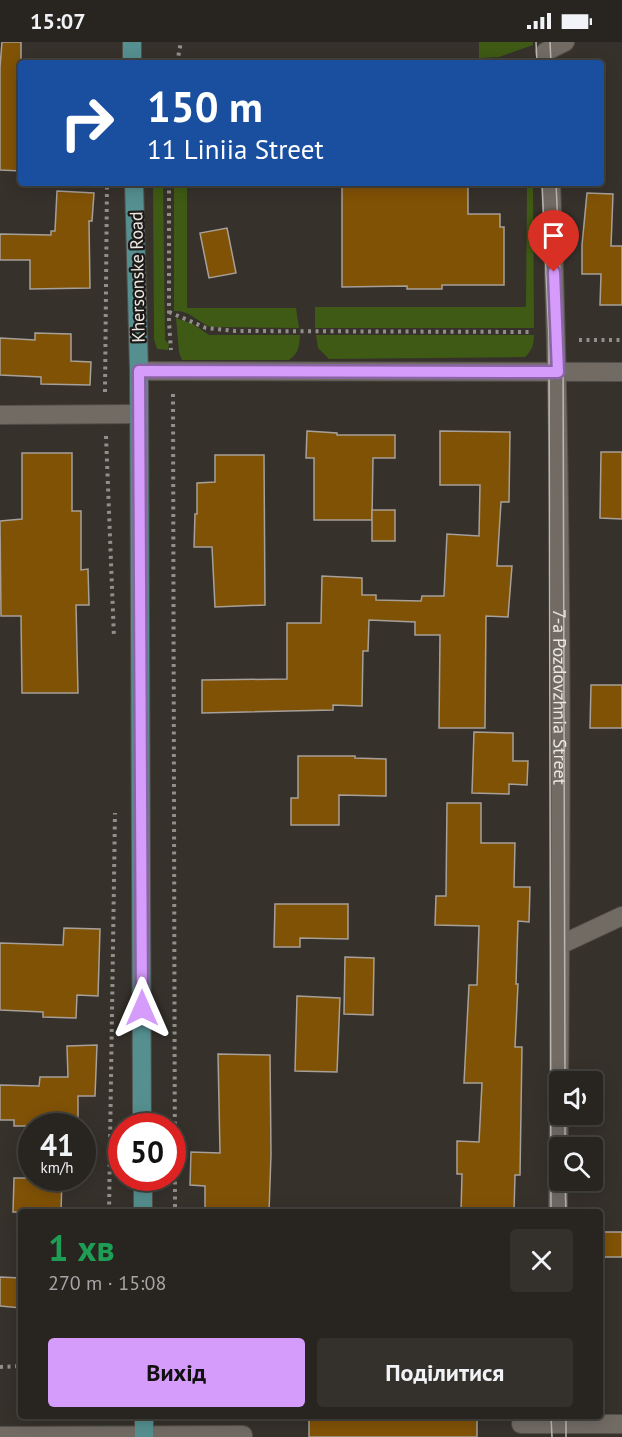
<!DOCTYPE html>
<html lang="uk">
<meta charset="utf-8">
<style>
body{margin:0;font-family:"PT Sans",sans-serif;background:#34312d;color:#f1f3f6;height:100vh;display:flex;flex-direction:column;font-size:22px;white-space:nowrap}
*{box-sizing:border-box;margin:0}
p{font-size:20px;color:#a5a5a5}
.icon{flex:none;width:33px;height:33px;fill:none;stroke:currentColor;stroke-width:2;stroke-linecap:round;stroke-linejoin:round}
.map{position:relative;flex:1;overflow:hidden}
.panel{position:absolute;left:18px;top:1167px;width:585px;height:210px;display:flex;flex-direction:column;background:#282520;border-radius:6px;box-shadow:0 3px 15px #0003,0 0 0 2px #44423e}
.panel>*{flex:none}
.guide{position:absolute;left:18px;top:18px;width:586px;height:126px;border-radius:6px;box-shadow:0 3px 15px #0003,0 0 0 2px #44423e;background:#1a4fa0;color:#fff;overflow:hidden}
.buttons{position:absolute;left:549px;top:1029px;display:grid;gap:12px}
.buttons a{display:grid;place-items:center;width:54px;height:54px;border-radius:6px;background:#282520;box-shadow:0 3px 15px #0003,0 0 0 2px #44423e;font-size:30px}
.speed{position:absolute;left:18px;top:1071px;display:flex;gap:12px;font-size:30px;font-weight:700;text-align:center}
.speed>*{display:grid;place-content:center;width:78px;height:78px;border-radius:50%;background:#282520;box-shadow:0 3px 15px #0003,0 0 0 2px #44423e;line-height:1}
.speed small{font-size:15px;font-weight:400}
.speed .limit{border:9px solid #d22;background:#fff;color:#111}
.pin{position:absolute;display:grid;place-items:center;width:51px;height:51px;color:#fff;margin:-62px -26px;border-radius:50% 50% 50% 0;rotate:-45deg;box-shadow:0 0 6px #0007}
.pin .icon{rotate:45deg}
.me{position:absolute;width:66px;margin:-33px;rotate:0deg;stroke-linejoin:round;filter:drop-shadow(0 0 4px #0008)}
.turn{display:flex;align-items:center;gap:21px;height:126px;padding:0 30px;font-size:27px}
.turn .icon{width:78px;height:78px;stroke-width:2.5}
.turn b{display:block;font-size:42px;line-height:51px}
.round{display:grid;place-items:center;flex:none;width:63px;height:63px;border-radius:6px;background:#34312d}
.summary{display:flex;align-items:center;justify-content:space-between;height:102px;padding:0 30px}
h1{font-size:36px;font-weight:700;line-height:45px;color:#1e9e55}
.button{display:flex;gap:12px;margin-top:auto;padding:12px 30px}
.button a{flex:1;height:69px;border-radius:6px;background:#d59cfb;color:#111;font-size:24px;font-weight:700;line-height:69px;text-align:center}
.button a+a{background:#34312d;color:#f1f3f6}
.status{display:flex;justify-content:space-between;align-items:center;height:42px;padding:0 30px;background:#282520;direction:ltr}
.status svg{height:16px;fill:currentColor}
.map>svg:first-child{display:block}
</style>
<div class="status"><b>15:07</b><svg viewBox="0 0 49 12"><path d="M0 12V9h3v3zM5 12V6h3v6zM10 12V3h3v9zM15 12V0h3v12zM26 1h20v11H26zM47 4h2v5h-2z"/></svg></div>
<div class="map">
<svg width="622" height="1395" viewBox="0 0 622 1395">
<rect width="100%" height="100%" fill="#36312b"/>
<g fill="#3f5a14">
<path d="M 479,0 L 533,0 L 533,3 L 499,15 L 479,16 Z"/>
<path d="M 153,141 L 163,141 L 165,298 L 169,302 L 168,308 L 157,307 L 154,297 Z"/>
<path d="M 174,141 L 187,141 L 187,266 L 296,266 L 299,286 L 211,285 C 196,279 190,268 174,269 Z"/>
<path d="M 527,141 L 533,141 L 534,286 L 315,286 L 315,265 L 526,265 Z"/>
<path d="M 176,276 L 193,282 L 209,293 L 300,293 C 299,304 299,311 289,318 L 182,318 L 179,310 Z"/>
<path d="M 316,293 L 534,293 C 534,303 532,308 525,315 L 329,317 L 318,306 Z"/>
</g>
<g fill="#805206" stroke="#a6a099" stroke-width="1.5">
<path d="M 2,0 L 21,0 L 21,129 L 0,128 L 0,25 Z"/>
<path d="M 342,141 L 468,141 L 468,172 L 500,172 L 500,185 L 504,185 L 504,243 L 442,243 L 442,247 L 407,247 L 407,244 L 342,245 Z"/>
<path d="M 57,149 L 94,151 L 92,179 L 89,179 L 90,246 L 30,247 L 30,218 L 0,218 L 0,192 L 51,193 L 51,189 L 55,189 Z"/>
<path d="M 587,151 L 613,152 L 611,204 L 622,204 L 622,263 L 600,263 L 601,232 L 582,232 L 582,203 Z"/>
<path d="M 227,186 L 236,231 L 209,236 L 200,191 Z"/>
<path d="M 35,291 L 71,292 L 71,319 L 91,320 L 90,343 L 41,342 L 41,335 L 0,333 L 0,296 L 35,298 Z"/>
<path d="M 307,389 L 337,391 L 337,393 L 395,393 L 395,416 L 373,416 L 372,478 L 314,478 L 314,416 L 306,416 Z"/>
<path d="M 440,389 L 510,390 L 509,460 L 501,460 L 497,524 L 512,524 L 508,575 L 486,574 L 485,686 L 439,686 L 440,593 L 415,593 L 415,580 L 369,578 L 368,609 L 363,609 L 362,664 L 333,663 L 333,668 L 202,671 L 202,638 L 287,637 L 287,581 L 321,581 L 322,534 L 362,536 L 362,553 L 376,553 L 376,558 L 421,559 L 422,554 L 444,554 L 447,492 L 479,494 L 480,443 L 440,443 Z"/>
<path d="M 601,410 L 622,410 L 622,477 L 600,476 Z"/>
<path d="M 22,411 L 72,411 L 72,469 L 81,469 L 81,528 L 88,527 L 89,563 L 76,563 L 78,651 L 22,651 L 21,574 L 1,574 L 0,479 L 22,477 Z"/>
<path d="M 215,413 L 264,413 L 265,563 L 215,565 L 212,505 L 194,505 L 195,472 L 197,472 L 197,441 L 215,440 Z"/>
<rect x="372" y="468" width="23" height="31"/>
<path d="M 591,643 L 622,643 L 622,686 L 590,686 Z"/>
<path d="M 474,690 L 513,691 L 513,719 L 528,719 L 527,743 L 509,742 L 509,752 L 472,751 Z"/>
<path d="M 298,714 L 355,714 L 355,716 L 386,717 L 386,754 L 339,753 L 339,783 L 291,783 L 291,756 L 298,756 Z"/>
<path d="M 447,761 L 481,761 L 481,801 L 515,801 L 514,845 L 530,845 L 529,880 L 518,879 L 516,942 L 518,942 L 515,1005 L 522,1005 L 520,1133 L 515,1133 L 514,1170 L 461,1170 L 462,1132 L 457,1132 L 457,1099 L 479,1100 L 482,1041 L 464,1041 L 469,943 L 477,943 L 479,884 L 435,883 L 436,854 L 446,854 Z"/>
<path d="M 275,862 L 348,862 L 348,897 L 300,896 L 300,905 L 274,905 Z"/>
<path d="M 64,886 L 100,887 L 98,954 L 77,953 L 76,976 L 43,975 L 43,970 L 0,968 L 0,901 L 63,903 Z"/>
<path d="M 345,915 L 374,916 L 373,973 L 344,972 Z"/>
<path d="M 297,954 L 340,956 L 337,1030 L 295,1029 Z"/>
<path d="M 97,1003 L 95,1054 L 78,1054 L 78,1079 L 62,1078 L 62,1084 L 14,1084 L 14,1078 L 0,1078 L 0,1043 L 39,1044 L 40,1035 L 68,1035 L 67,1004 Z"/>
<path d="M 218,1012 L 270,1013 L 271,1112 L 269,1170 L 205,1170 L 205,1144 L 190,1143 L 191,1110 L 220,1111 Z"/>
<path d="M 14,1136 L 62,1136 L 61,1170 L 13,1170 Z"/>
<rect x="600" y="1190" width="22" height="25"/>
<path d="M 0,1235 L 21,1236 L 21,1266 L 0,1264 Z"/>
<rect x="309" y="1374" width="168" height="21"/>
</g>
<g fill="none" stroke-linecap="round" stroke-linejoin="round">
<g stroke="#534f4a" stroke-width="20">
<g id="minor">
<path d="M 545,10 L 565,0"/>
<path id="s1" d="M 551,141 C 564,484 561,827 558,1170"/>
<path d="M 139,329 L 622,330"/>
<path d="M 0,373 L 139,372"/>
<path d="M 560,903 L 622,874"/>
<path d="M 521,1382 L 622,1382"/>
<path d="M 0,1394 L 243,1393"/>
</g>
</g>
<g stroke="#534f4a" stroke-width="20">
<g id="major">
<path d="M 132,0 L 132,21"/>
<path d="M 134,141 L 139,329 L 142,1084"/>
<path d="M 143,1136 L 143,1170"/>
<path d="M 144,1374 L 144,1395"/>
</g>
</g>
<g stroke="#928e89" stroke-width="4" stroke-dasharray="3 4.5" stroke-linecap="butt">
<path d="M 177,21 L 181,0"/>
<path d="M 169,141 L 169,280 L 171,308"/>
<path d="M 169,270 L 206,286 L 235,289 L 533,290"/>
<path d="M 579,298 L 622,298"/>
<path d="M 105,350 L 107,141"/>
<path d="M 173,352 L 175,1170"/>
<path d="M 106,394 L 114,596"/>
<path d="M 109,1170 L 115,771"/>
<path d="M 0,1325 L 21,1324"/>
</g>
<use href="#minor" stroke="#716b64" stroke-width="18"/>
<use href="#major" stroke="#558f8f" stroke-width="18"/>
<g stroke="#bbb7b2" stroke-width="1.5">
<path d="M 536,0 L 537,21"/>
<path d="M 550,0 L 551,21"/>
<path d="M 542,141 L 549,295 L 551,1170"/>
<path d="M 556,141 L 563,298 L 565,1040"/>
<path d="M 565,1072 L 565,1106"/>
<path d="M 565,1138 L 566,1170"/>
<path d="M 551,1374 L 552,1395"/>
<path d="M 566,1374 L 566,1395"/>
</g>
</g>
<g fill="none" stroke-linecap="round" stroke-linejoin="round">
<g stroke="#8a65a3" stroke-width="15">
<path id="route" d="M 142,966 L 139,329 L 558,330 L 554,230"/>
</g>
<use href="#route" stroke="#d59cfb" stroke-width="10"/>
</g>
<g text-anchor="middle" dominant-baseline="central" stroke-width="4.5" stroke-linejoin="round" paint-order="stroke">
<g font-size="18" fill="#ebe7e3" stroke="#1c1917">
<text transform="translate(137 235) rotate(-91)">Khersonske Road</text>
<text stroke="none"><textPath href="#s1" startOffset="514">7-a Pozdovzhnia Street</textPath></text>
</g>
</g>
</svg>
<div class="buttons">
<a><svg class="icon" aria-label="sound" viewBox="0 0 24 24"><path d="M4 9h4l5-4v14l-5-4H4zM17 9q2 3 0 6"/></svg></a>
<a><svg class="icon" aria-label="search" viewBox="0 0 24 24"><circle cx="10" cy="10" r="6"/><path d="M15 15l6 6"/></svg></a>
</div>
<div class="speed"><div>41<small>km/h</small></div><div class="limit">50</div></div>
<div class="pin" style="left:554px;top:230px;background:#d93025"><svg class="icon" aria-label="arrive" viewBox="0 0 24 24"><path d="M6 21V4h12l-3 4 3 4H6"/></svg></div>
<svg class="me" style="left:142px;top:966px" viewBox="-20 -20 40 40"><path d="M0-17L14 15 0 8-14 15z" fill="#d59cfb" stroke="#fff" stroke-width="4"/></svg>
<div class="guide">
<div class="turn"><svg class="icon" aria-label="right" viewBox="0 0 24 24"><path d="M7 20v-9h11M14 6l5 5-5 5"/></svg><div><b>150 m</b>11 Liniia Street</div></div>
</div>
<section class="panel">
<div class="summary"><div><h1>1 хв</h1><p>270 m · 15:08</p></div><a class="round"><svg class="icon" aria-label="close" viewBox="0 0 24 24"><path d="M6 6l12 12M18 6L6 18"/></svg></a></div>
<div class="button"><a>Вихід</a><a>Поділитися</a></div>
</section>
</div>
